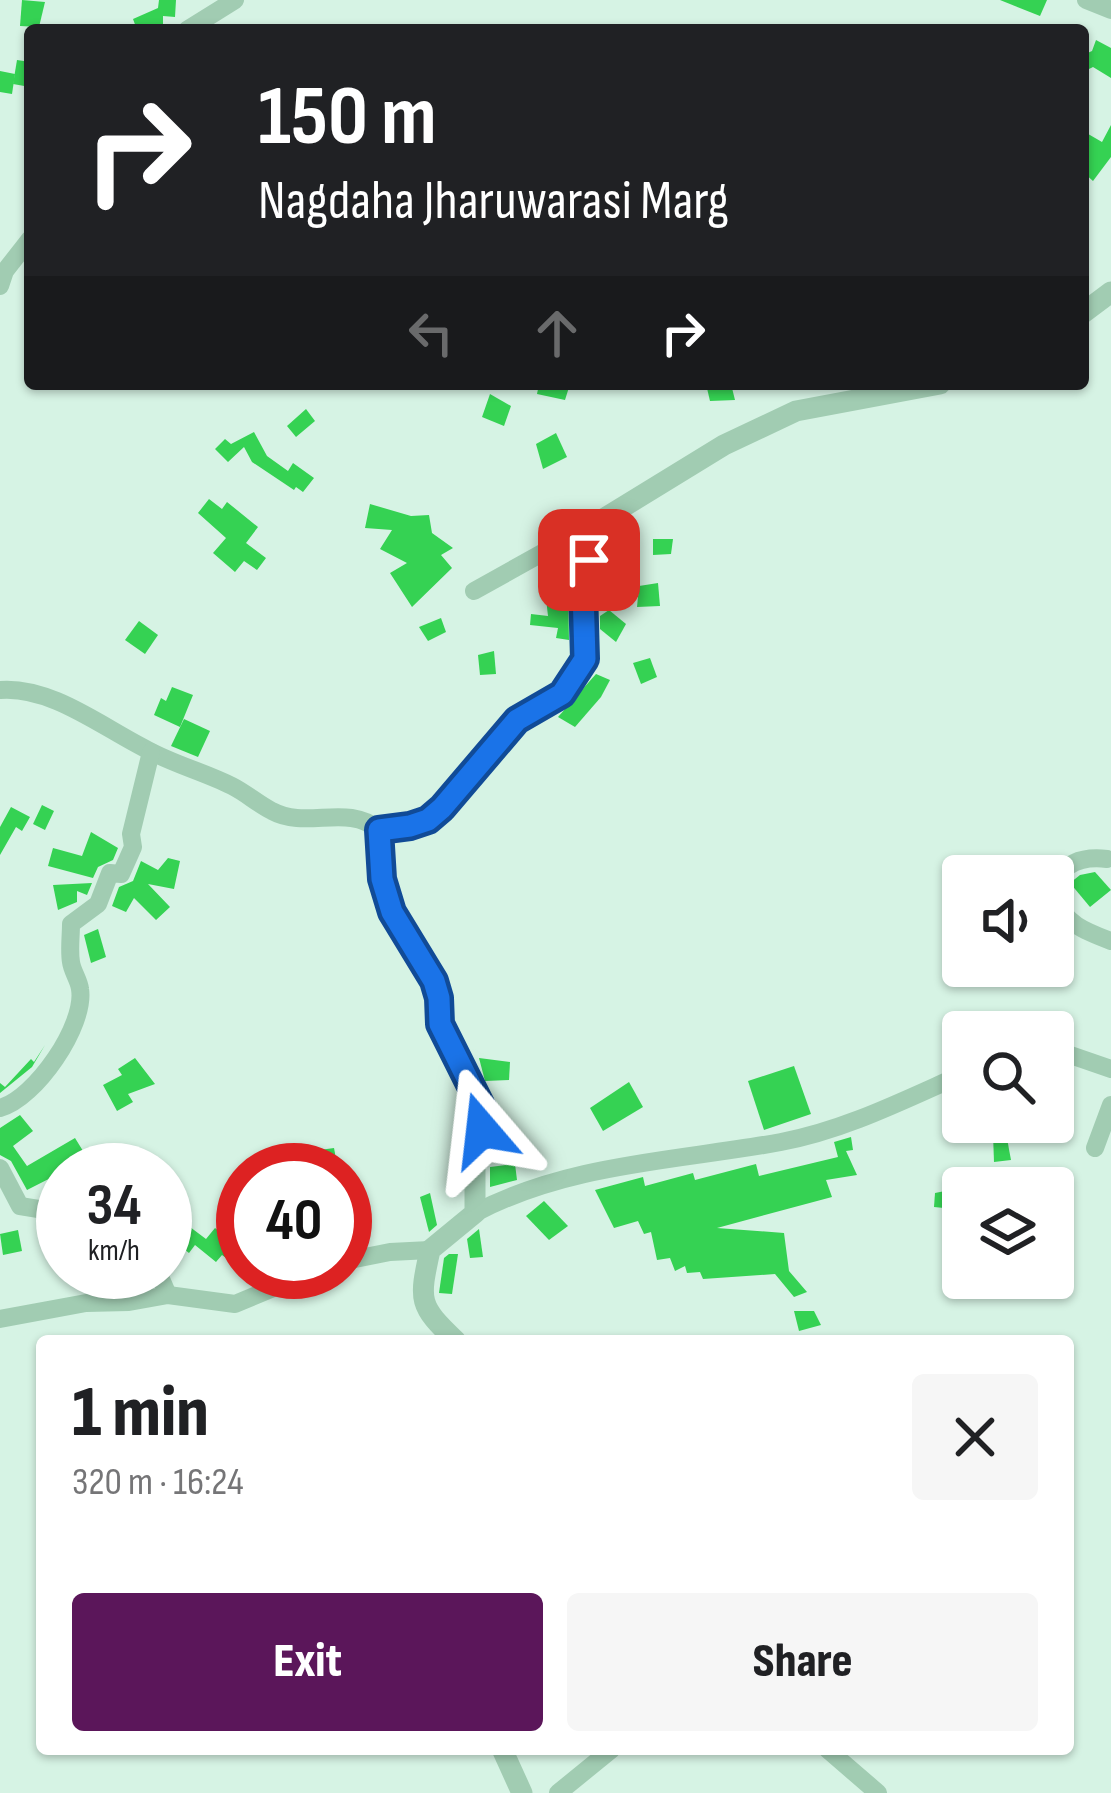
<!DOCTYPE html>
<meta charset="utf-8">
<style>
body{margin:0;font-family:"Sofia Sans Condensed",sans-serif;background:#f6f6f6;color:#202124;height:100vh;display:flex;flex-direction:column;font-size:45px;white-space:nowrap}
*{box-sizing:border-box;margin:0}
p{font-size:39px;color:#757577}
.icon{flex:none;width:66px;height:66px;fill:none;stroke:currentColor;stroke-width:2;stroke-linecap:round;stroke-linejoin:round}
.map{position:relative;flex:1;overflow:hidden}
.details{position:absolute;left:36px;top:1335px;width:1038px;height:420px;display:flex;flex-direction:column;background:#fff;border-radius:12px;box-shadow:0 3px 9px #0004}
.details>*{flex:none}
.top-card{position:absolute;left:24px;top:24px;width:1065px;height:366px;border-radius:12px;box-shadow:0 3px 9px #0004;background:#202124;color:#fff;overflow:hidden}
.controls{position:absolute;left:942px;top:855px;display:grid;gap:24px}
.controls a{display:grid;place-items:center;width:132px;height:132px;border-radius:12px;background:#fff;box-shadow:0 3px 9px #0004;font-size:60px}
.speed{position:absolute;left:36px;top:1143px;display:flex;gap:24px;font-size:60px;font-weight:700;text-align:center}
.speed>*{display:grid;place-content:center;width:156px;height:156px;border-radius:50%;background:#fff;box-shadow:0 3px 9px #0004;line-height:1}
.speed small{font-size:30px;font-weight:400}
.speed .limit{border:18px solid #d22;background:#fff;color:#111}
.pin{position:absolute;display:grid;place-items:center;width:102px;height:102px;color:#fff;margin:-51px;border-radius:24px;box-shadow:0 6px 18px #0006}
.me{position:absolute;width:132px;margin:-66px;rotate:343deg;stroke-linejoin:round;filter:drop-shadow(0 0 9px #0008)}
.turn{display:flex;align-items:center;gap:42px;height:252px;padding:0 36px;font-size:54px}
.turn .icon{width:156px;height:156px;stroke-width:2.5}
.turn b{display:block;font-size:84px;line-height:102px}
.lanes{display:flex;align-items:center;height:114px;padding:0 36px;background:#0003;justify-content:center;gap:60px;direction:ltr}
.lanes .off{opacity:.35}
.round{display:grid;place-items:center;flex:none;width:126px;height:126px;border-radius:12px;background:#f6f6f6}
.overview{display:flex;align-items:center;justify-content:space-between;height:204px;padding:0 36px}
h1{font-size:72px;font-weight:800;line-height:90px}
.button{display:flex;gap:24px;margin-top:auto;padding:24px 36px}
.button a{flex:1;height:138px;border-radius:12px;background:#5b165a;color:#fff;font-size:48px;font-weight:800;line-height:138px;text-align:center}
.button a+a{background:#f6f6f6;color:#202124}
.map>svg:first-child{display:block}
</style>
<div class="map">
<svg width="1111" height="1793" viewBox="0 0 1111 1793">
<rect width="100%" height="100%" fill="#d6f3e4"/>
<g fill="#35d253">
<path d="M 22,0 L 45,2 L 39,27 L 20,26 Z"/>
<path d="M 159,0 L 176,0 L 175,17 L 163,16 L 163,30 L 137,30 L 133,19 L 158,8 Z"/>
<path d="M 1000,0 L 1047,0 L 1040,16 Z"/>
<path d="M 1096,40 L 1111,48 L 1111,78 L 1093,67 L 1083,72 L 1083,55 L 1092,51 Z"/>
<path d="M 17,60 L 30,62 L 30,87 L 13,84 Z"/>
<path d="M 0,71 L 15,74 L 12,94 L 0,92 Z"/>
<path d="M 1111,125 L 1111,157 L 1093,181 L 1083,172 L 1083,131 L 1102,142 Z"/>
<path d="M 539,384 L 570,384 L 565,400 L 537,394 Z"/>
<path d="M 706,384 L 731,384 L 735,400 L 710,401 Z"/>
<path d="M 490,394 L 511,406 L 504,426 L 482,417 Z"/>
<path d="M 306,409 L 315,421 L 296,437 L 287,426 Z"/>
<path d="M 254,432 L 267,456 L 288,471 L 293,463 L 314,478 L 303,492 L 296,487 L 294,490 L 252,462 L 244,447 L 228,462 L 215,449 L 225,439 L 231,444 Z"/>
<path d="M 556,433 L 567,457 L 543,469 L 536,444 Z"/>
<path d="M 209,499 L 222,509 L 227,502 L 258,527 L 246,543 L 266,558 L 257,570 L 244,561 L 235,572 L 213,553 L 226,538 L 198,513 Z"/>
<path d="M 370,504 L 411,516 L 429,515 L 432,533 L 453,548 L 441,555 L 452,568 L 412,607 L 390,573 L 407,563 L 380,549 L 392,530 L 365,528 Z"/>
<path d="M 653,539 L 673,539 L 671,554 L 653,555 Z"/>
<path d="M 570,580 L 568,590 L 569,640 L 556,638 L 558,628 L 530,625 L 531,614 L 548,616 L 544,581 Z"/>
<path d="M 658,583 L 660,606 L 637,607 L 639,586 Z"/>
<path d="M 609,610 L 626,624 L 616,642 L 600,629 L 600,616 Z"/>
<path d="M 441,618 L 446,632 L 428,641 L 419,627 Z"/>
<path d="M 139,621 L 158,635 L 145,654 L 125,640 Z"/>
<path d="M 494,651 L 496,674 L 480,675 L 478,655 Z"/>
<path d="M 650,658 L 657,677 L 641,684 L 633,663 Z"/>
<path d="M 596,674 L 610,680 L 601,697 L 575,727 L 558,717 Z"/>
<path d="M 172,687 L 193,695 L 180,727 L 154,715 L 161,698 L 166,701 Z"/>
<path d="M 184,719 L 210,731 L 198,757 L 171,746 Z"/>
<path d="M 42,805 L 54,811 L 45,830 L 33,824 Z"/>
<path d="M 11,807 L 30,817 L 22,831 L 16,827 L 0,855 L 0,827 Z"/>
<path d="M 91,832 L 118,848 L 113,860 L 98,867 L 93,878 L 48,866 L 53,848 L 82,856 Z"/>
<path d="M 168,858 L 180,861 L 174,889 L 148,884 L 170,907 L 156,920 L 134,898 L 126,912 L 112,906 L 119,887 L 133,881 L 141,861 L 158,870 Z"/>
<path d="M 1095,872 L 1111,890 L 1090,907 L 1070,883 L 1080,875 Z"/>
<path d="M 92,883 L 87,895 L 77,891 L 77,902 L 58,910 L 53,885 Z"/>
<path d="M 98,929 L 106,957 L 91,963 L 84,935 Z"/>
<path d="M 45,1045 L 32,1067 L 0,1093 L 0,1083 L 5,1087 L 31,1059 L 34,1062 Z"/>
<path d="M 135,1058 L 155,1084 L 128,1094 L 133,1102 L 117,1111 L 103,1085 L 122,1075 L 118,1069 Z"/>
<path d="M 479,1058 L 510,1062 L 509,1080 L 485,1081 Z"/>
<path d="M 794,1066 L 811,1114 L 764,1130 L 748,1081 Z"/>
<path d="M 629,1082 L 643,1107 L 603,1131 L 590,1108 Z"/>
<path d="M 20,1115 L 33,1131 L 13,1146 L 27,1166 L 75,1138 L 88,1159 L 27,1190 L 11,1161 L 0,1155 L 0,1128 Z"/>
<path d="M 1006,1133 L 1011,1160 L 994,1162 L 993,1134 Z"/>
<path d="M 851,1137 L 853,1150 L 846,1151 L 857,1175 L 826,1180 L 832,1197 L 717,1228 L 784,1233 L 789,1271 L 807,1292 L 794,1297 L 775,1274 L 703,1279 L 700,1272 L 687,1273 L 685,1266 L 675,1271 L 670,1258 L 657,1260 L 651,1232 L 644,1234 L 638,1221 L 614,1228 L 595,1190 L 643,1177 L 645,1186 L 693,1173 L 695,1180 L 756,1164 L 759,1176 L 838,1157 L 834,1142 Z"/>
<path d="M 334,1148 L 338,1170 L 267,1170 L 263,1158 Z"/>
<path d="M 515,1164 L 517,1180 L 490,1187 L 490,1167 Z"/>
<path d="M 950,1190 L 954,1209 L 934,1207 L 935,1193 Z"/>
<path d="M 430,1193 L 437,1225 L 429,1232 L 420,1197 Z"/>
<path d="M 544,1201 L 568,1226 L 549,1240 L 526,1216 Z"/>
<path d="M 186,1224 L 206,1239 L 215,1228 L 243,1250 L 243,1270 L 222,1255 L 216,1262 L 195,1245 L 189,1253 L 174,1241 Z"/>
<path d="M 479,1229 L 483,1257 L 470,1258 L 467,1239 Z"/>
<path d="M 18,1230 L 22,1251 L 3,1255 L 0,1234 Z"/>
<path d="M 449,1254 L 458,1254 L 452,1294 L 439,1293 L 444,1258 Z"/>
<path d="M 124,1272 L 145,1272 L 149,1285 L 125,1289 Z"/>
<path d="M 794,1311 L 814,1311 L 821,1325 L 799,1331 Z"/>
</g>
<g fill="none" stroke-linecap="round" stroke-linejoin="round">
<g stroke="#a1ccb2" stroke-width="18">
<path d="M 1086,0 L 1111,10"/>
<path d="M 187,30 L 235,0"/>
<path d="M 0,286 L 5,271 L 30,239"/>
<path d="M 474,591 L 605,518"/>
<path d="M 0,690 C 51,686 102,727 146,749 C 173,764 204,772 232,786 C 246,793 258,804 272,811 C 307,830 347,803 379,830"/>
<path d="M 1053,888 C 1061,863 1082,856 1107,859"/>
<path d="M 1053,897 C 1066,924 1084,931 1111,941"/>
<path d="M 1053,1049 L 1111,1069"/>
<path d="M 0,1108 C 35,1099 86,1025 80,989 C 79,980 72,971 71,962 C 69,950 71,936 71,924 L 98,904 L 110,873 L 121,874 L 133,847 L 131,834 L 151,752"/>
<path d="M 1095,1148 L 1111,1105"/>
<path d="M 0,1168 L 20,1206 L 63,1213"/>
<path d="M 475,1213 C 570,1163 678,1161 781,1142 C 845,1130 904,1100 963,1074"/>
<path d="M 345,1261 L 390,1252 L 430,1250"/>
<path d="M 158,1272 L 168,1295"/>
<path d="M 0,1319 L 86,1303 L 129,1302 L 168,1295 L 235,1304 L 312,1272"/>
<path d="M 827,1749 L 878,1793"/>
<path d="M 558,1793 L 612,1749"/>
</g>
<g stroke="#a1ccb2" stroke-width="21">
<path d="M 1083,313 L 1111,292"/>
<path d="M 456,1341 C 418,1305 419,1301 430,1250 L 475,1213 L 475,1157 L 483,1110 L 440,1024 L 434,981 L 392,912 L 382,879 L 379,830 L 410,826 L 427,820 L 443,809 L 517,720 L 562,693 L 585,659 L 583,590 L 589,560 L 605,518 L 724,445 L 796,411 L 940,384"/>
<path d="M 502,1749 L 522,1793"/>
</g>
</g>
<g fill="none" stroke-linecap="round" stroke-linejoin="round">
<g stroke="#114b97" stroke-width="30">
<path id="route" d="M 482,1130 L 483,1110 L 440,1024 L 439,998 L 434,981 L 392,912 L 382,879 L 379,830 L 410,826 L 428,820 L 442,808 L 517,720 L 562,694 L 585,659 L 583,590 L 589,560"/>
</g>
<use href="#route" stroke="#1a73e8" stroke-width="21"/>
</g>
</svg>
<div class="controls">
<a><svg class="icon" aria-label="sound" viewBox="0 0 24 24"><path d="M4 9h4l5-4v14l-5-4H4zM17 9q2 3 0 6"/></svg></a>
<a><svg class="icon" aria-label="search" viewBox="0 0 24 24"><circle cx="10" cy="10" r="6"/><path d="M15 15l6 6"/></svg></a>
<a><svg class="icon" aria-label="layers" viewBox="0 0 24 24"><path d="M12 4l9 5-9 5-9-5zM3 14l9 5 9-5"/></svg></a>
</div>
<div class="speed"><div>34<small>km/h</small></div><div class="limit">40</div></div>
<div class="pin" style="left:589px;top:560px;background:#d93025"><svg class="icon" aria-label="arrive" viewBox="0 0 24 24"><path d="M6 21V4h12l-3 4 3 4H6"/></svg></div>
<svg class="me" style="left:482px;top:1130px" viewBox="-20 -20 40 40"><path d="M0-17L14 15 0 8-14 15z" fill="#1a73e8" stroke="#fff" stroke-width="4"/></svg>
<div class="top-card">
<div class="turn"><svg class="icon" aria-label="right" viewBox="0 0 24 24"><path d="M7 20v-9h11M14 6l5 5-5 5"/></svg><div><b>150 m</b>Nagdaha Jharuwarasi Marg</div></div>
<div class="lanes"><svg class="icon off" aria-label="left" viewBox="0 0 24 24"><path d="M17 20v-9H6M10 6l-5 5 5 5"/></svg><svg class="icon off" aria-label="ahead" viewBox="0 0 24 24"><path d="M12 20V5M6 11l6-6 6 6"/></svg><svg class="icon" aria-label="right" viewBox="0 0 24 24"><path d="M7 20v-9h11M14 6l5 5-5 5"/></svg></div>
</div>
<section class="details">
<div class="overview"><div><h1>1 min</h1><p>320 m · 16:24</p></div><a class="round"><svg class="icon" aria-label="close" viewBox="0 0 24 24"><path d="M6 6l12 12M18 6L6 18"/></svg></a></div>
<div class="button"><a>Exit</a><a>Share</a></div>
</section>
</div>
